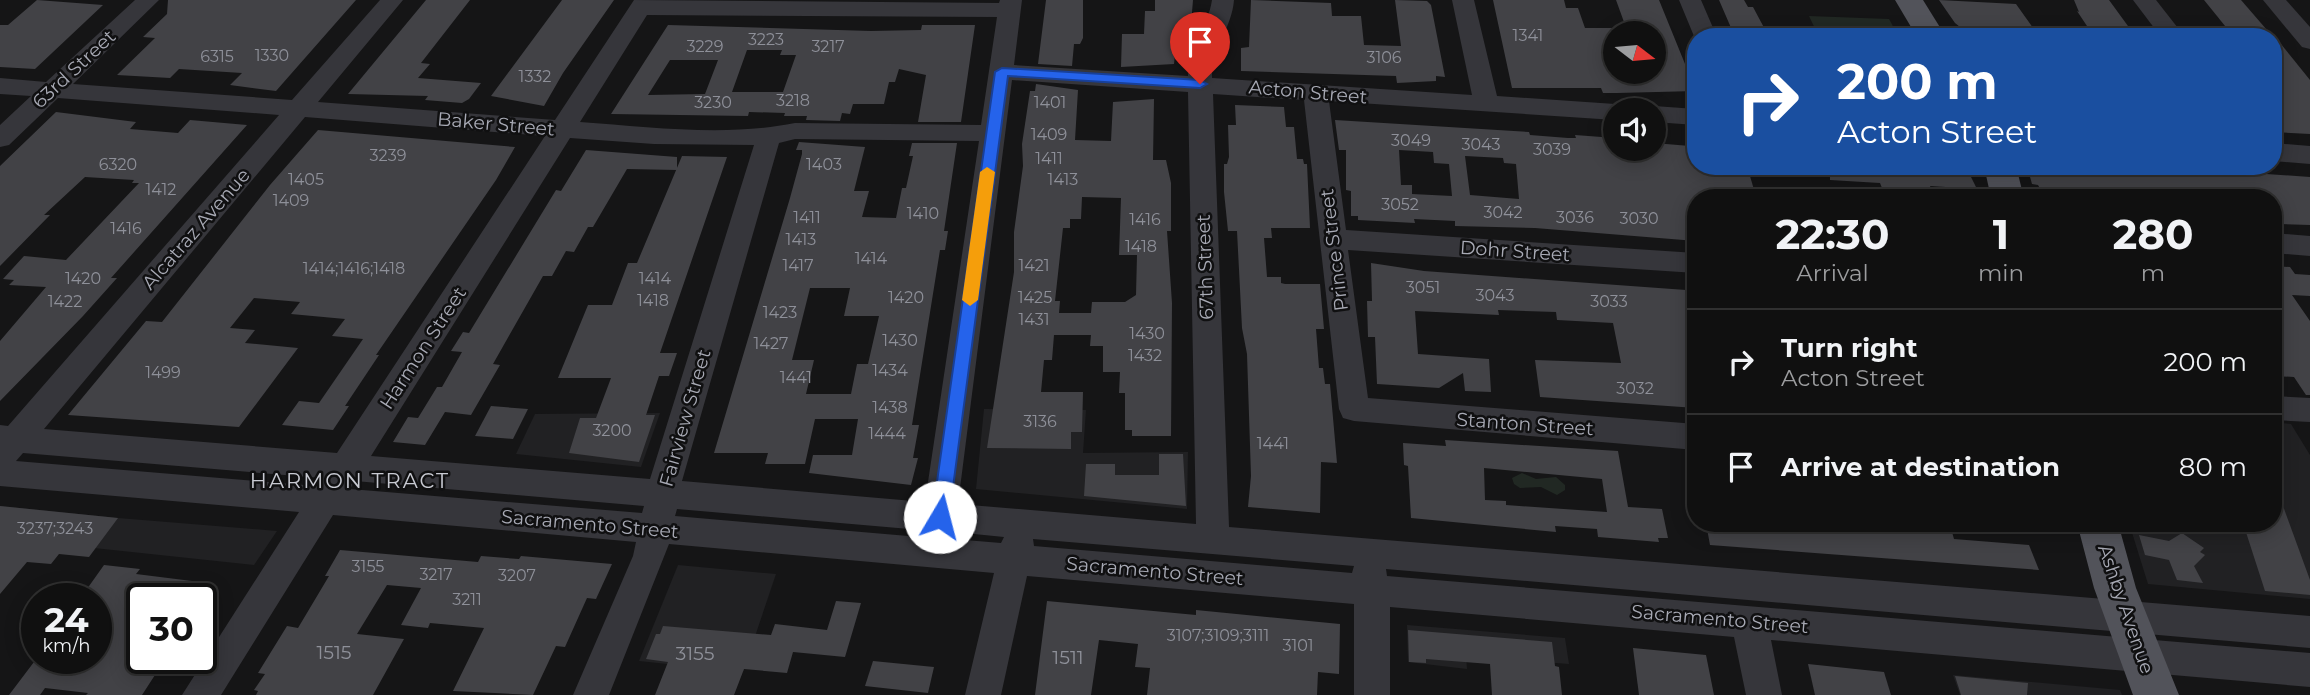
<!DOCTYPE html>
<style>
body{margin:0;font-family:Montserrat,sans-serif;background:#191919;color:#f1f3f6;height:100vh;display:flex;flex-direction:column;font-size:26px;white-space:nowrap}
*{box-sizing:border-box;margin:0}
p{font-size:23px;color:#9c9d9f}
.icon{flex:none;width:38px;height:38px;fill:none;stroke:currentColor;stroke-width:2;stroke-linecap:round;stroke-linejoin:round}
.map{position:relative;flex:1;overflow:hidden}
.side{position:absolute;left:1687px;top:189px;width:595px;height:343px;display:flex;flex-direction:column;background:#101010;border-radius:28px;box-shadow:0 4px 18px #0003,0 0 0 2px #303030}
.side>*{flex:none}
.hud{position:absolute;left:1687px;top:28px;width:595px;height:147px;border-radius:28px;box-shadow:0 4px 18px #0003,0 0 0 2px #303030;background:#1a4fa0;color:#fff;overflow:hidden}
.needle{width:46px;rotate:106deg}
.controls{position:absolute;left:1603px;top:21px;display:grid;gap:14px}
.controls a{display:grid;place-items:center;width:63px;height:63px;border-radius:50%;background:#101010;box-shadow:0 4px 18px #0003,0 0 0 2px #303030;font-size:35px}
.speed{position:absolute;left:21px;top:583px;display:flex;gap:14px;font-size:35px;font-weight:700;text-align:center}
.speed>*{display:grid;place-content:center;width:91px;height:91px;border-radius:50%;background:#101010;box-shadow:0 4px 18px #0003,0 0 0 2px #303030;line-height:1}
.speed small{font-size:18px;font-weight:400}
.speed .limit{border:4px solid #111;border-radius:10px;background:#fff;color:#111}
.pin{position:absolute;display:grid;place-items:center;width:60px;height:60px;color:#fff;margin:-72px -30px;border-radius:50% 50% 50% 0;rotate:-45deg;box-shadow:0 0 7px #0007}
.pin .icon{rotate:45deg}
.me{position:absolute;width:77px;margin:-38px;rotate:8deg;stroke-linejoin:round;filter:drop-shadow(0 0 5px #0008)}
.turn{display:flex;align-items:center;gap:24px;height:147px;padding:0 35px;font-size:32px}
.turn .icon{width:91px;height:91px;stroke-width:2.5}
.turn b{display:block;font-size:49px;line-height:60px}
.eta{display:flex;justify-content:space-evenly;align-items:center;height:119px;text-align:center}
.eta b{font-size:42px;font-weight:700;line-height:49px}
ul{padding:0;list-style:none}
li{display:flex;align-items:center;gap:21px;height:105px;padding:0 35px;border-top:2px solid #303030}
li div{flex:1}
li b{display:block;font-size:26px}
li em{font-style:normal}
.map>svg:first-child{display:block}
</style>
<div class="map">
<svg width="2310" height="695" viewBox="0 0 2310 695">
<rect width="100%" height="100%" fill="#151516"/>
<g fill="#212123">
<path d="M 984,409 L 1086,410 L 1083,453 L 1188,452 L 1187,509 L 976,489 Z"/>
<path d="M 660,413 L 641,467 L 516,454 L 535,414 Z"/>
<path d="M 2273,422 L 2291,424 L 2310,455 L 2310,599 L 2148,584 L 2129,523 L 2273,523 Z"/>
<path d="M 0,506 L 118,518 L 277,531 L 254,565 L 0,538 Z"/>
<path d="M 678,565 L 776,574 L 743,672 L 639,661 Z"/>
<path d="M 1407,625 L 1565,638 L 1569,664 L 1466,656 L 1467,669 L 1408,662 Z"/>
<path d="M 1953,675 L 2120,690 L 2122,695 L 1960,695 Z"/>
</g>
<g fill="#212823">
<path d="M 1809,16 L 1889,19 L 1899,37 L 1819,37 Z"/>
<path d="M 1522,473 L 1536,479 L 1556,477 L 1565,485 L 1565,490 L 1557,495 L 1541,487 L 1520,488 L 1514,484 L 1512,478 Z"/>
</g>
<g fill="#424246" fill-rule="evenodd">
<path d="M 37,0 L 103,5 L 35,69 L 0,67 L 0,25 L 8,25 Z"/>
<path d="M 168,0 L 356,0 L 276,91 L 230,85 L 242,73 L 179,69 L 170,78 L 117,75 L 155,38 L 143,37 L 167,14 Z"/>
<path d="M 426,0 L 470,0 L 421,63 L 430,64 L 418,78 L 481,83 L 469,99 L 462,103 L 425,100 L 428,96 L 348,94 Z"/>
<path d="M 562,0 L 614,0 L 563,73 L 544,106 L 491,96 Z"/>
<path d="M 1046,0 L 1083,0 L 1083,38 L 1080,44 L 1074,44 L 1072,66 L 1038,64 Z"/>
<path d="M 1155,0 L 1193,0 L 1191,25 L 1178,25 L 1174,64 L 1121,67 L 1122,34 L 1144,34 L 1145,11 L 1155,11 Z"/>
<path d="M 1251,0 L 1331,3 L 1332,16 L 1361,16 L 1364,45 L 1401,46 L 1395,0 L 1427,1 L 1431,5 L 1445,77 L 1436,76 L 1436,81 L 1397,83 L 1396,76 L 1241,71 L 1241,48 L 1249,47 Z"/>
<path d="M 1493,0 L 1564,0 L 1566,8 L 1578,8 L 1585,28 L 1615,28 L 1615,72 L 1654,72 L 1654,33 L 1628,33 L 1616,0 L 1659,0 L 1696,91 L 1617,93 L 1603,93 L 1601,88 L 1512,88 Z"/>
<path d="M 1719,0 L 1744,0 L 1748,7 L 1753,7 L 1769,37 L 1735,37 Z"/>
<path d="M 1939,0 L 2016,4 L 2036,32 L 2009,32 L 2013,36 L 1970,35 L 1955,23 Z"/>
<path d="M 2074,0 L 2109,0 L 2136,37 L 2103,37 L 2097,29 L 2089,29 L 2077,11 L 2079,12 Z"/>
<path d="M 2204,0 L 2241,0 L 2273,37 L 2234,37 Z"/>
<path d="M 668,25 L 871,31 L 921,30 L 922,25 L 975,25 L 961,122 L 918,122 L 926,75 L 899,69 L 895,82 L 889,82 L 884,104 L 853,104 L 850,114 L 842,113 L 840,121 L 806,120 L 807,116 L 784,116 L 785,113 L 749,112 L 748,116 L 611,114 ZM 747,50 L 782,50 L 780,55 L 796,55 L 783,92 L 732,92 ZM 670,60 L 718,60 L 705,94 L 648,95 Z"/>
<path d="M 2273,34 L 2310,80 L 2310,134 L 2273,132 Z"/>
<path d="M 1036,84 L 1078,90 L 1075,140 L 1111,141 L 1113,102 L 1154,99 L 1153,160 L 1166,160 L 1171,183 L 1171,231 L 1167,231 L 1172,303 L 1171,436 L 1132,436 L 1132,430 L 1125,430 L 1125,393 L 1119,393 L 1120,372 L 1103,372 L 1103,346 L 1090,346 L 1091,335 L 1054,335 L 1052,360 L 1044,360 L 1041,392 L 1083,392 L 1082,432 L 1071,432 L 1071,449 L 987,448 L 1014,272 L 1014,232 L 1023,166 L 1022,144 L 1030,91 L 1035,91 ZM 1082,197 L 1121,198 L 1119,255 L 1137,255 L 1136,295 L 1125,302 L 1092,302 L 1091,313 L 1059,313 L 1060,301 L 1055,301 L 1063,228 L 1070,228 L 1070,219 L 1081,219 Z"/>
<path d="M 1235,105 L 1284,107 L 1286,127 L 1294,127 L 1297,159 L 1303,159 L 1304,164 L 1307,164 L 1310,228 L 1271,228 L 1272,238 L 1264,238 L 1267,277 L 1281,277 L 1281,283 L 1285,284 L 1320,284 L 1324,329 L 1316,329 L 1319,368 L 1323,368 L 1325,384 L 1330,384 L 1337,463 L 1321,462 L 1320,513 L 1248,507 L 1251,476 L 1247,354 L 1242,328 L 1237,231 L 1228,231 L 1224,192 L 1224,164 L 1227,164 L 1229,157 L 1228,125 L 1236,125 Z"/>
<path d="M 56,112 L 136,122 L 130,129 L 178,133 L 190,120 L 247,125 L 111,278 L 117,278 L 83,316 L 0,401 L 0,341 L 46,287 L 9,285 L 14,280 L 3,279 L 24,256 L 66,260 L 139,183 L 132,183 L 134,180 L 85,177 L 44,215 L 50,215 L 0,266 L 0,166 Z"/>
<path d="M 1335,120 L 1529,132 L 1530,135 L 1568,138 L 1576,138 L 1575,135 L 1615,138 L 1615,149 L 1654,149 L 1654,143 L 1690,146 L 1692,156 L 1696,156 L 1696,166 L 1747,166 L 1755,193 L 1746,193 L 1747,198 L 1696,198 L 1696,241 L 1535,228 L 1455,226 L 1455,221 L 1414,219 L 1415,223 L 1358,220 L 1358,216 L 1351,216 L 1351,191 L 1346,190 L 1346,150 L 1339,150 ZM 1399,150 L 1433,152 L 1434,163 L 1449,164 L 1452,196 L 1412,194 L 1412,185 L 1401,185 ZM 1465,156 L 1503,158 L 1504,163 L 1516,164 L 1519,199 L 1470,195 Z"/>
<path d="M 318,130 L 515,147 L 496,180 L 376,355 L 379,355 L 345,406 L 349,406 L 333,430 L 282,425 L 299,401 L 319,403 L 363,339 L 332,336 L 345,319 L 291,314 L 300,302 L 254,298 L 230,328 L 255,330 L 245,343 L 298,348 L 239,427 L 68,415 L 146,321 L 162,322 L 270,185 Z"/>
<path d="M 799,142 L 865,147 L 854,191 L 869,191 L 862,217 L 896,218 L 902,188 L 906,188 L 913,156 L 909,156 L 912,143 L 957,143 L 944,231 L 948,231 L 945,250 L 940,250 L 912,425 L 919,425 L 913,458 L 918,458 L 911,485 L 809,473 L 813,455 L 852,455 L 858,419 L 815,419 L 805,464 L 765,464 L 768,453 L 714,453 L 790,198 L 802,154 L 802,150 L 796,150 ZM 810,288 L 850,288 L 844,316 L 879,316 L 868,364 L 857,364 L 851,394 L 806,394 L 814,360 L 792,360 Z"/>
<path d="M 586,150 L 677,157 L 677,170 L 627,169 L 593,227 L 588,227 L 574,252 L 566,251 L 552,276 L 543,276 L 493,364 L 500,365 L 471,415 L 445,412 L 425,445 L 393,442 L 408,417 L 418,418 L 437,387 L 442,387 L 462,352 L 451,351 L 463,332 L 469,333 L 556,190 L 561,191 Z"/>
<path d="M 682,156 L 727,157 L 660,353 L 677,353 L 669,376 L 659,376 L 646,415 L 655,415 L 639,462 L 569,453 L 580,418 L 596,418 L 611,378 L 558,378 L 588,305 L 612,305 L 628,263 L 637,263 Z"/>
<path d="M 1830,166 L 1956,166 L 1967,169 L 1977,189 L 1930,186 L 1935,197 L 1886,198 L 1880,183 L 1830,180 Z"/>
<path d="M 2027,166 L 2151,166 L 2310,177 L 2310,225 L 2281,224 L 2273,213 L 2273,198 L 2045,198 L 2038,185 L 2032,184 Z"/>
<path d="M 1371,263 L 1424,271 L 1686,290 L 1696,328 L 1696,408 L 1540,397 L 1535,360 L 1621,363 L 1613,323 L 1557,320 L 1556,312 L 1498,310 L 1499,315 L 1415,311 L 1418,354 L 1489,359 L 1491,392 L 1465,391 L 1463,373 L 1439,388 L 1377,384 L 1375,337 L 1368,337 L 1367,301 L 1372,301 Z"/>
<path d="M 2273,266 L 2290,267 L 2295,274 L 2310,275 L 2310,296 L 2292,295 L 2310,321 L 2310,395 L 2306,395 L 2294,377 L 2273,376 Z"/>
<path d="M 491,406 L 528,409 L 513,439 L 475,436 Z"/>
<path d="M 1445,440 L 1618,451 L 1628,507 L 1662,509 L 1668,538 L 1658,538 L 1659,542 L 1598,537 L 1597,529 L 1555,526 L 1556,532 L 1411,518 L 1408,466 L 1404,465 L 1403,443 L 1446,446 ZM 1484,468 L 1602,479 L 1607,512 L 1506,505 L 1506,501 L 1485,500 Z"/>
<path d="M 1159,454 L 1183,454 L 1186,506 L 1084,496 L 1086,464 L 1115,464 L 1115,475 L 1159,475 Z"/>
<path d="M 2275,484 L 2310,580 L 2310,595 L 2265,591 L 2243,523 L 2273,523 Z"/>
<path d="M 0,506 L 118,518 L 89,557 L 59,554 L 51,564 L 27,562 L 0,594 Z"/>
<path d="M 1706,523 L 1750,523 L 1870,534 L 1868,528 L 1920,532 L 1918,526 L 1937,528 L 1938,531 L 1952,532 L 1954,539 L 2029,545 L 2039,570 L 1710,545 Z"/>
<path d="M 2182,533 L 2204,548 L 2200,552 L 2205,555 L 2194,566 L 2203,583 L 2177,580 L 2169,560 L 2145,555 L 2139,535 L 2169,541 Z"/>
<path d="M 340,550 L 478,562 L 481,556 L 519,559 L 521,556 L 612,564 L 596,599 L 587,598 L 565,647 L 556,646 L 533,695 L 453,691 L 484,628 L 430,623 L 428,628 L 401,625 L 421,588 L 387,585 L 357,634 L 404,639 L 373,695 L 256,695 L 258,691 L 254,690 L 265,674 L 258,673 L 287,626 L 298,628 L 329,576 L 325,576 Z"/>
<path d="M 104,565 L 140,569 L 136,574 L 208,583 L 197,598 L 142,598 L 142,658 L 166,658 L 142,695 L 86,695 L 88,693 L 45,688 L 40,695 L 9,695 L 37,658 L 96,662 L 96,597 L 82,596 Z"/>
<path d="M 836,601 L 861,603 L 845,657 L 793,652 L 787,673 L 744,669 L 734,695 L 655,695 L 668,662 L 646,659 L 656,634 L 660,634 L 663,626 L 771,635 L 775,624 L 827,630 Z"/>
<path d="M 1047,601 L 1196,615 L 1196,610 L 1340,624 L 1339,674 L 1318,672 L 1317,695 L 1147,695 L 1150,668 L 1135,667 L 1138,644 L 1099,640 L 1091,695 L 1035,695 Z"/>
<path d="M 1408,630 L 1552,642 L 1555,666 L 1559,667 L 1562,695 L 1492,695 L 1490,664 L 1426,659 L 1426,663 L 1409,662 Z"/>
<path d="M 1633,648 L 1706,655 L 1714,695 L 1639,695 Z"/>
<path d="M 873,661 L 934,667 L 928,693 L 865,686 Z"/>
<path d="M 1808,664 L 1884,672 L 1891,695 L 1815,695 Z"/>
<path d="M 1955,676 L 2028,683 L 2027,695 L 1961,695 Z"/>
</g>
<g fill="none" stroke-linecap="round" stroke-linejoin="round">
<g fill="#36363b" fill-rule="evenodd">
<path d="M 135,0 L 159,0 L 73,84 L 292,100 L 380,0 L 403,0 L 318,102 L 555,120 L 634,0 L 999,3 L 1000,0 L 1022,0 L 1014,65 L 1188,76 C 1188,49 1208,27 1212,0 L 1234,0 C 1232,28 1211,50 1212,78 L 1472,95 L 1452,0 L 1474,0 L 1497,96 L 1615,104 L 1626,110 L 1615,110 L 1615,120 L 1329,101 L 1346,230 L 1696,253 L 1696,273 L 1348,250 L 1368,398 L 1696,424 L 1696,450 L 1354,421 L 1343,418 L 1339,409 L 1304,100 L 1213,94 L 1229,527 L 2310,616 L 2310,648 L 1386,569 L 1387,576 L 2310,653 L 2310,687 L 1771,640 L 1782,695 L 1746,695 L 1734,637 L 1390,607 L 1390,695 L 1354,695 L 1354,604 L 1027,576 L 1001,695 L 965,695 L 994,573 L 669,544 L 609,695 L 573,695 L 633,556 L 636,542 L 333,515 L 221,695 L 182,695 L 299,512 L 0,486 L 0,425 L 8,426 L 279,115 L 58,98 L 9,145 L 0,147 L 0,125 L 31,96 L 0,94 L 0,78 L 46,82 ZM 647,15 L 997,17 L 981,125 L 795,123 C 726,137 650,127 580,122 ZM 1012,80 L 1188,92 L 1196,524 L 958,504 ZM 305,117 L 545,136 L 337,453 L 44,429 ZM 570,138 L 654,144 L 754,145 L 650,479 L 371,456 ZM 795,139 L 979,141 L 925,502 L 682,481 L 779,143 ZM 23,453 L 321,478 L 316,486 L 16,461 ZM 355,481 L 644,506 L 642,513 L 350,489 ZM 677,509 L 921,530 L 920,537 L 675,516 ZM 954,532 L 1004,537 L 1001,543 L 953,539 ZM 1033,539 L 1354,566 L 1352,573 L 1034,546 Z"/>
<path d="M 1679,0 L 1701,0 L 1717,37 L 1696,37 L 1696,41 Z"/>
<path d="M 2133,0 L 2156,0 L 2185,37 L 2161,37 Z"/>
<path d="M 2263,0 L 2286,0 L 2310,27 L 2310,49 L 2302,47 Z"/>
<path d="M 1654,106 L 1696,109 L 1696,125 L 1654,122 L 1654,110 L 1644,110 Z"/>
<path d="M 2273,143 L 2310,146 L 2310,164 L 2273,161 Z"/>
<path d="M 2273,233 L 2310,236 L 2310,256 L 2273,253 Z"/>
<path d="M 2273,396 L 2310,398 L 2310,422 L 2273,420 Z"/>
</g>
<g fill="#52535a" fill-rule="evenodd">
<path d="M 1895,0 L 1923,0 L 1946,37 L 1917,37 Z"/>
<path d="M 1984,166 L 2016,166 L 2024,198 L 1991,198 Z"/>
<path d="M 2077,523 L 2118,523 L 2136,588 L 2179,695 L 2133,695 L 2094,588 Z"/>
</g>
</g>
<path fill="#2563eb" stroke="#184099" stroke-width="2" d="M 1002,68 L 1200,80 L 1207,84 L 1200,88 L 1008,76 L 949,517 L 940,524 L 932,517 L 995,72 Z"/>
<path fill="#f59e0b" d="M 987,167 L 995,172 L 978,300 L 970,306 L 962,300 L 980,172 Z"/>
<g text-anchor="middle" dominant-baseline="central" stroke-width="5" stroke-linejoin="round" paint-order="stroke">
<g font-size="16" fill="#8e9099">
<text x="1528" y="35">1341</text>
<text x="766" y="39">3223</text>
<text x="705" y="46">3229</text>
<text x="828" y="46">3217</text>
<text x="272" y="55">1330</text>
<text x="217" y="56">6315</text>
<text x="1384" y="57">3106</text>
<text x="535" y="76">1332</text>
<text x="793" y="100">3218</text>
<text x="713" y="102">3230</text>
<text x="1050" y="102">1401</text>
<text x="1049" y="134">1409</text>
<text x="1411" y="140">3049</text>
<text x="1481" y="144">3043</text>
<text x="1552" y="149">3039</text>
<text x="388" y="155">3239</text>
<text x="1049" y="158">1411</text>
<text x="118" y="164">6320</text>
<text x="824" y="164">1403</text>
<text x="306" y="179">1405</text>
<text x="1063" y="179">1413</text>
<text x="161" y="189">1412</text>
<text x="291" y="200">1409</text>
<text x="1400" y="204">3052</text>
<text x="1503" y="212">3042</text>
<text x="923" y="213">1410</text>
<text x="807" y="217">1411</text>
<text x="1575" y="217">3036</text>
<text x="1639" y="218">3030</text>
<text x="1145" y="219">1416</text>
<text x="126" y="228">1416</text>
<text x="801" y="239">1413</text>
<text x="1141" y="246">1418</text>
<text x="871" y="258">1414</text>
<text x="798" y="265">1417</text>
<text x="1034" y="265">1421</text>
<text x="354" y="268">1414;1416;1418</text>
<text x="83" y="278">1420</text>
<text x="655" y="278">1414</text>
<text x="1423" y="287">3051</text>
<text x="1495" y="295">3043</text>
<text x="906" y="297">1420</text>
<text x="1035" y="297">1425</text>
<text x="653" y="300">1418</text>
<text x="65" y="301">1422</text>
<text x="1609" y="301">3033</text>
<text x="780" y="312">1423</text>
<text x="1034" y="319">1431</text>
<text x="1147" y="333">1430</text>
<text x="900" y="340">1430</text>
<text x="771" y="343">1427</text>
<text x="1145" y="355">1432</text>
<text x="890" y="370">1434</text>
<text x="163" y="372">1499</text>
<text x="796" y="377">1441</text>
<text x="1635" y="388">3032</text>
<text x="890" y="407">1438</text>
<text x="1040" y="421">3136</text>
<text x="612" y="430">3200</text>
<text x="887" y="433">1444</text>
<text x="1273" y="443">1441</text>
<text x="55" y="528">3237;3243</text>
<text x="368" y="566">3155</text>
<text x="436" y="574">3217</text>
<text x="517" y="575">3207</text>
<text x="467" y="599">3211</text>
<text x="1218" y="635">3107;3109;3111</text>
<text x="1298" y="645">3101</text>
</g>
<g font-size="19" fill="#a8aab5" stroke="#101011">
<text transform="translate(74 69) rotate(-43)">63rd Street</text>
<text transform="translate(1308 92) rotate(5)">Acton Street</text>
<text transform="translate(496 124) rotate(5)">Baker Street</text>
<text transform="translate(196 229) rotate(-49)">Alcatraz Avenue</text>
<text transform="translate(1334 250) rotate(-97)">Prince Street</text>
<text transform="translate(1515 251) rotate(4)">Dohr Street</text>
<text transform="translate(1205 267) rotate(-92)">67th Street</text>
<text transform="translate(423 348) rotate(-57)">Harmon Street</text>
<text transform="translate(685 418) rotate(-74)">Fairview Street</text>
<text transform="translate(1525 424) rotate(4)">Stanton Street</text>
<text transform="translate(590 524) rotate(5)">Sacramento Street</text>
<text transform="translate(1155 571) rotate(5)">Sacramento Street</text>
<text transform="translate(2126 609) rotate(71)">Ashby Avenue</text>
<text transform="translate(1720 619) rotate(5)">Sacramento Street</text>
</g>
<g font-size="19" fill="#8e9099">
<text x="334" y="652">1515</text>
<text x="695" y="653">3155</text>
<text x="1068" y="657">1511</text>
</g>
<g font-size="21" letter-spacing="2" fill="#c8cad2" stroke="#101011">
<text x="350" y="480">HARMON TRACT</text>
</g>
</g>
</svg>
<div class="controls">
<a><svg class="needle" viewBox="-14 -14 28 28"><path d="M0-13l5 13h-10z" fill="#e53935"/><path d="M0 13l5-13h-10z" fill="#9c9d9f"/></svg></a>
<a><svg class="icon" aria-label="sound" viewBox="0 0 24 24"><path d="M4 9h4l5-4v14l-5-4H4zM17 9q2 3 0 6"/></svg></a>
</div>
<div class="speed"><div>24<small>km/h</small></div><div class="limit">30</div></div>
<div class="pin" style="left:1200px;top:84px;background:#d93025"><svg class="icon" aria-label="arrive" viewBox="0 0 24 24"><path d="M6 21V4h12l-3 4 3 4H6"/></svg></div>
<svg class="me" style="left:940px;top:517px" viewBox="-20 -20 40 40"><circle r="19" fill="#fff"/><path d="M0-13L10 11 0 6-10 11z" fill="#2563eb"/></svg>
<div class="hud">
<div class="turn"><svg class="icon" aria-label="right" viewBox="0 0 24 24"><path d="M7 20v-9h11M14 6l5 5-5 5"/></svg><div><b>200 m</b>Acton Street</div></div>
</div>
<section class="side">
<div class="eta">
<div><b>22:30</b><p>Arrival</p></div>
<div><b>1</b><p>min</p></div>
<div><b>280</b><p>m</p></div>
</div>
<ul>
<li><svg class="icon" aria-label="right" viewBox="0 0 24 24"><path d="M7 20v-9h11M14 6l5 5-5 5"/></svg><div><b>Turn right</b><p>Acton Street</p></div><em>200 m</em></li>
<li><svg class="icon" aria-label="arrive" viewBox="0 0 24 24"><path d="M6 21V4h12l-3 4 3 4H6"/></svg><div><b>Arrive at destination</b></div><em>80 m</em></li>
</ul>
</section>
</div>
